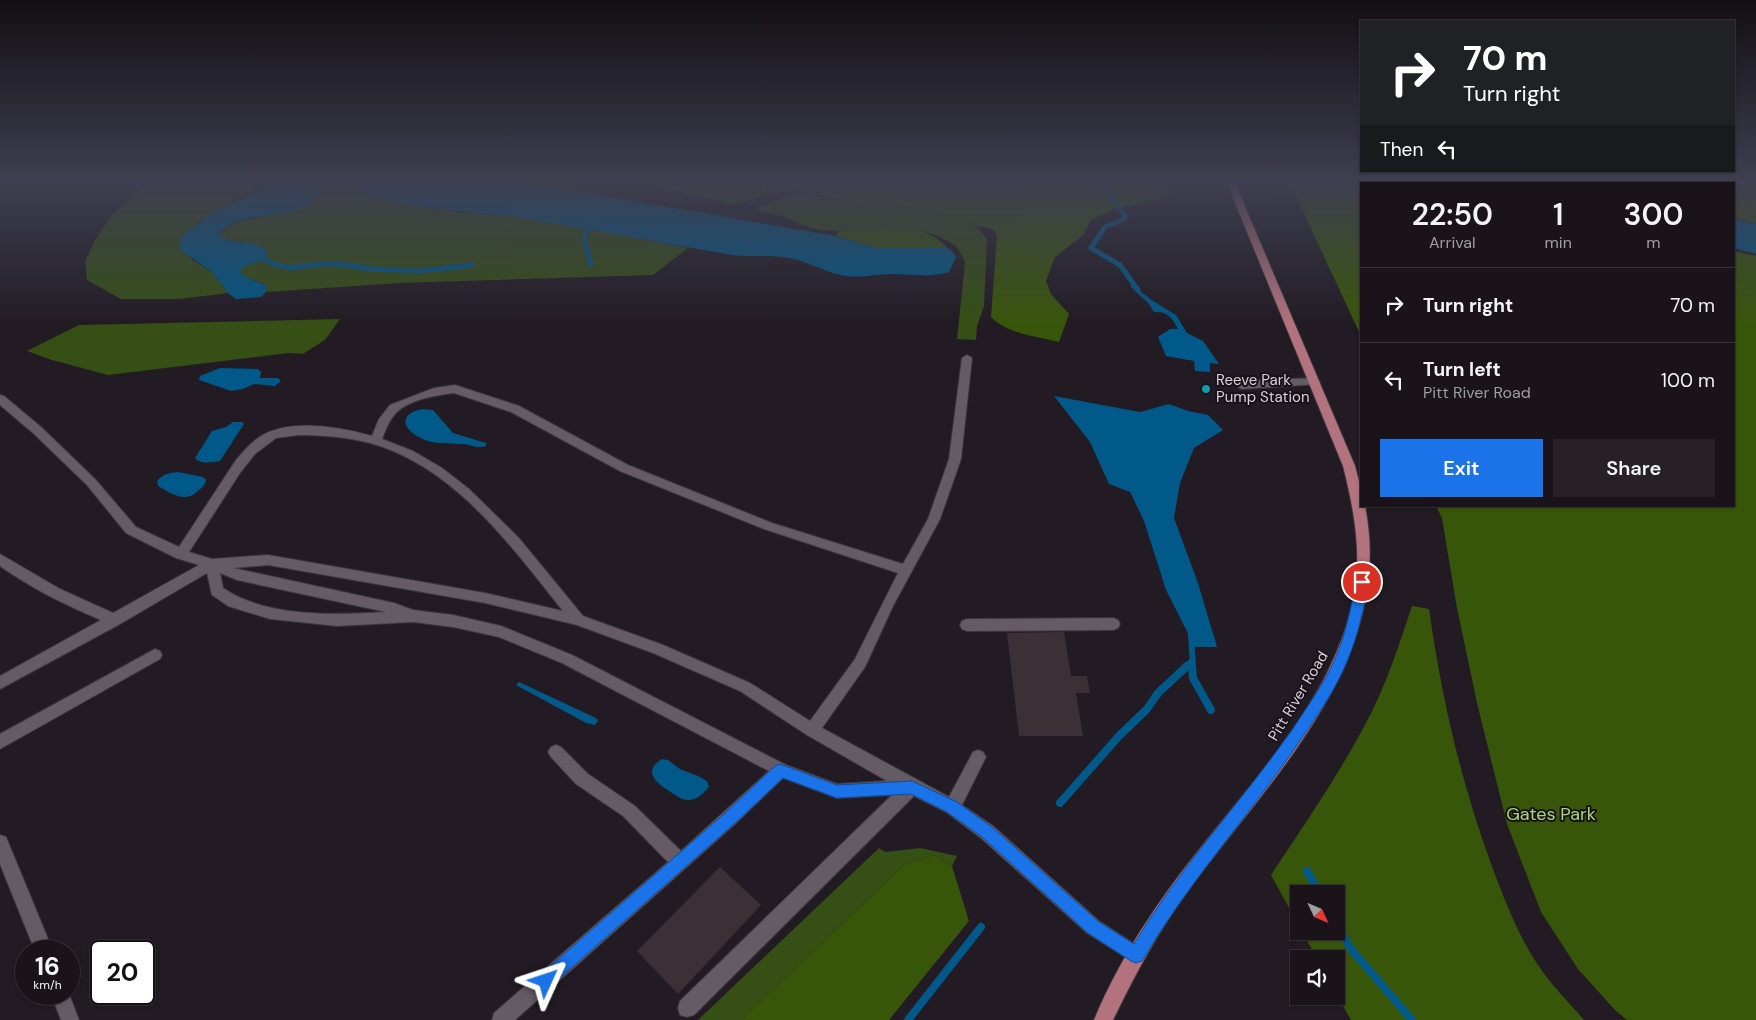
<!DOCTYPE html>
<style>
body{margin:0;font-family:"DM Sans",sans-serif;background:#272127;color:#f1f3f6;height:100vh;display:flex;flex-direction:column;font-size:19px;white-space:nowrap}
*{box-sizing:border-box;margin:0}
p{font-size:16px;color:#9f9ea2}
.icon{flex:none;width:28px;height:28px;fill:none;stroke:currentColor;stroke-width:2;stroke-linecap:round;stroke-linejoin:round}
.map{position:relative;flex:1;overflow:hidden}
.side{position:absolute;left:1360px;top:182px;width:375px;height:325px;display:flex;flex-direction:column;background:#1a141a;border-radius:0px;box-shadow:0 1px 4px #0004,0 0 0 1px #383339}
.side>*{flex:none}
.top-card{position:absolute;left:1360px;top:20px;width:375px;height:152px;border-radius:0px;box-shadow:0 1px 4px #0004,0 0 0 1px #383339;background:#202124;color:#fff;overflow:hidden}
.needle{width:32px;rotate:134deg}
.fabs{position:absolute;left:1290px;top:885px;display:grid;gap:10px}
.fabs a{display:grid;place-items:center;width:55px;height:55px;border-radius:0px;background:#1a141a;box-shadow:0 1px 4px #0004,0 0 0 1px #383339;font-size:25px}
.speed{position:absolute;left:15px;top:940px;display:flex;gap:10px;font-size:25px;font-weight:700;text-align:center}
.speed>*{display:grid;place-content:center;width:65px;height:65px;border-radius:50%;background:#1a141a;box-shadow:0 1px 4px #0004,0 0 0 1px #383339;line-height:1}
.speed small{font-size:12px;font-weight:400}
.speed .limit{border:2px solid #111;border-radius:8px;background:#fff;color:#111}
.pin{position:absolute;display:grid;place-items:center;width:42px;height:42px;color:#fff;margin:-21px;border:2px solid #fff;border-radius:50%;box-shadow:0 1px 5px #0007}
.me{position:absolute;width:55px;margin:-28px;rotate:48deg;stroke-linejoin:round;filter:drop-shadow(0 0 4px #0008)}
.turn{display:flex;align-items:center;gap:18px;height:105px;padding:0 20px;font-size:22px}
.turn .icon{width:65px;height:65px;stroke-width:2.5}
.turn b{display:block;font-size:35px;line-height:42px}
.then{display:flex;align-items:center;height:48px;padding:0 20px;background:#0003;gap:10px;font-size:19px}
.eta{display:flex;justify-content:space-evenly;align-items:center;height:85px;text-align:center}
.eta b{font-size:30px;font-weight:600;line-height:35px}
.action{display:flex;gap:10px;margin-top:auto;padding:10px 20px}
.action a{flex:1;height:58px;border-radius:0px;background:#1a73e8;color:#fff;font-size:20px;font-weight:600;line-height:58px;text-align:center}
.action a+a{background:#272127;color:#f1f3f6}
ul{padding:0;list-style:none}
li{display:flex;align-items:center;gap:15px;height:75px;padding:0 20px;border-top:1px solid #383339}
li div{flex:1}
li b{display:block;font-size:19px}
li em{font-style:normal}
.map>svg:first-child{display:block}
</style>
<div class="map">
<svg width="1756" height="1020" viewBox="0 0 1756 1020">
<rect width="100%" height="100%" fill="#221b23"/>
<g fill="#354f14">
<path d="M 147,183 L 272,183 L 247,194 L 195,224 L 191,259 L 212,272 L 228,293 L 180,299 L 121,299 L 87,280 L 85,262 L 95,240 L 111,216 Z"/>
<path d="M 320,183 L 349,183 L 355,187 L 457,212 L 512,216 L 608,232 L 688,248 L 653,275 L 399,283 L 266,292 L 267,286 C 259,280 248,280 241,273 L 241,268 L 257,262 L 245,242 L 224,240 L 219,236 L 221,231 L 245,219 L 261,217 Z"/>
<path d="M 514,183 C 538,183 581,179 599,195 Z"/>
<path d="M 799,192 L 855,203 L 908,207 L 957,218 L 975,226 L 987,239 L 984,306 L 977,326 L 976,340 L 957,339 L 965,263 C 952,212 852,237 814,229 C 803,226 792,220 782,216 C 774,214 766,214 759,211 L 759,207 Z"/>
<path d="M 340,319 L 325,340 L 303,354 L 289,353 L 108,375 L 52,360 L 27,351 L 79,325 Z"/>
<path d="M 879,848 L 885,852 L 920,848 L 957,856 L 952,866 L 935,855 L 905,864 L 741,1020 L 698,1020 Z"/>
</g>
<g fill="#38560a">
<path d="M 640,183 L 1167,183 L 1169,198 L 1116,208 L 1091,220 L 1083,235 L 1055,257 L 1046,281 L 1051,294 L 1069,314 L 1059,342 C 1036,336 1008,334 991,317 L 997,235 L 993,230 L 987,227 L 975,226 L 957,218 L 908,207 L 855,203 L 817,194 L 783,190 L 734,204 Z"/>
<path d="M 1281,183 L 1398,184 L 1361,184 L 1361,336 L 1293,190 Z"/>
<path d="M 1518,183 L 1756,183 L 1756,224 L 1734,218 L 1734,184 Z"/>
<path d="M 886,229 C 911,231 929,227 947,248 L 877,248 L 836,236 L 839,231 Z"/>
<path d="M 1734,251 L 1756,256 L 1756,1020 L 1627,1020 L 1615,1010 L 1578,969 L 1541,912 L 1507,824 L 1477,703 L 1457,608 L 1442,518 L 1436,506 L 1734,506 Z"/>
<path d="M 1412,606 L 1429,609 C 1442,700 1461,783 1493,869 C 1504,899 1520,939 1538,965 C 1551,985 1569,1002 1584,1020 L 1351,1020 L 1336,994 L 1336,959 L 1317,959 L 1302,931 L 1336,931 L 1336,894 L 1299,894 L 1299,926 L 1271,875 C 1304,825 1338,776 1366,723 C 1386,686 1399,645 1412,606 Z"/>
<path d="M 935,855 L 952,866 L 969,921 L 889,1020 L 741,1020 L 905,864 Z"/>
</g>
<g fill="#005988">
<path d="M 272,183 L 320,183 L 317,185 L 318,194 C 299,218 273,213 246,219 C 237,221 229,226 221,231 L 219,236 C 233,246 255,237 268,252 L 263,260 L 241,268 L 241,273 C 248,280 259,281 267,286 L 266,292 L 261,297 L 236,299 L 228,293 L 212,272 L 179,249 L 182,236 L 210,214 Z"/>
<path d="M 349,183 L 514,183 L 599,195 L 836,236 L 877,248 L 947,248 L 952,251 L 956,257 L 949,272 C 930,278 911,274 891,274 C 874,274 859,279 841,275 C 821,271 804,259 783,257 C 766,255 749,257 732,255 C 660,243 588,228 515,217 C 472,210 383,211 349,183 Z"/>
<path d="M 1734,219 L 1756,224 L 1756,254 L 1734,248 Z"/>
<path d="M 1131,284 L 1153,301 L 1176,315 L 1187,333 L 1203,341 L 1219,364 L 1210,363 L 1210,372 L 1195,371 L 1194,361 L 1166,356 L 1158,337 L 1170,329 L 1178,329 C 1172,317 1167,311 1154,312 L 1149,304 L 1131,287 Z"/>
<path d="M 220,368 L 258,369 L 261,372 L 260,378 L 278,378 L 281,381 L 275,386 L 254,384 L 243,389 L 231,391 L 199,380 L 200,376 Z"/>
<path d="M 1054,396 L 1140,412 L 1169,404 L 1188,411 L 1208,415 L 1223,430 L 1194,448 L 1180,483 L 1174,518 L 1198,583 L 1217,647 L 1195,647 L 1166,590 L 1144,521 L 1130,492 L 1109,484 L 1090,442 Z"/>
<path d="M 423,409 L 433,410 L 453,433 L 486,443 L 486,446 C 476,449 472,445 463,444 C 447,443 431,445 417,436 C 399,425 403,412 423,409 Z"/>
<path d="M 233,422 L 242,422 L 244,424 L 220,461 C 211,462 201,465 195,458 L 212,431 L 226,427 Z"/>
<path d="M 178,472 L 203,477 L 206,480 C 205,485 203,487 199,490 C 186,504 172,494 158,486 L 157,481 C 163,474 169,473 178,472 Z"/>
<path d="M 519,682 L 596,718 L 598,721 L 595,725 L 586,723 L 516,685 Z"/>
<path d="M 662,759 L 668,760 L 680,769 L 700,777 L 707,781 L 709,787 C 704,792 699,799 690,800 C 682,801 676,795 669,791 C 656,783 642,771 662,759 Z"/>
</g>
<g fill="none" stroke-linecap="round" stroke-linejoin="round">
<g stroke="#005988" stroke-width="5">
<path d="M 1106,183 L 1107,193 L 1126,216 L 1122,220 L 1105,227 L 1091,248 L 1120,265 L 1138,290"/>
<path d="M 591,222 L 584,238 L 591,265"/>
<path d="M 257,256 L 277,265 L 292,268 L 317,264 L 341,264 L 370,269 L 421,271 L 472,265"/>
</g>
<g stroke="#005988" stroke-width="6">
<path d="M 1191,634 L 1193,667"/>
<path d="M 1185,667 L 1192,661"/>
</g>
<g stroke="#005988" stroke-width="8">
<path d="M 1192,666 L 1193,678 L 1211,710"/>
<path d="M 1060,803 L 1119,736 L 1147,709 L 1158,693 L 1187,666"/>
<path d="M 1307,871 L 1320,894"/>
<path d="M 1336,923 L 1351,949 L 1412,1020"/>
<path d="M 908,1020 L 981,927"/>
</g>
</g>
<g fill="#3b3036">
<path d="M 1064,632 L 1071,676 L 1087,676 L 1090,693 L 1076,693 L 1083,736 L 1019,736 L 1007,633 Z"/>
<path d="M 720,867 L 761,905 L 678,994 L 637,951 Z"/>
</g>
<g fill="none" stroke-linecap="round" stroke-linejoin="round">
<g stroke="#3d373d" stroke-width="2">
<g id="minor">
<path d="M 967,355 L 972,358 L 961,459 L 940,519 L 893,606 L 865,667 L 822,728 L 949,797 L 973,752 L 978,750 L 983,752 L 986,757 L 962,805 L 993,826 L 1099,921 L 1142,949 L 1145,955 L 1142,961 L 1136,964 L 1087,933 L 981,838 L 946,812 L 914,796 L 694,1015 L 687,1017 L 680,1015 L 678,1008 L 680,1001 L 892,795 L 837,798 L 783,778 L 735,824 L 515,1020 L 492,1020 L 494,1013 L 668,862 L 623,816 L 576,784 L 551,757 L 548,752 L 551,747 L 556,745 L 561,747 L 588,774 L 635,806 L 681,851 L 769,771 L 562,663 L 499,637 L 453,627 L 413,622 L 337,626 L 270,619 L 228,606 L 212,595 L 207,573 L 120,624 L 0,689 L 0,676 L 101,620 C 65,605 31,588 0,566 L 0,554 L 60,589 L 113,613 L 199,565 L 176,558 L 126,533 L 87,485 L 33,433 L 0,405 L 0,395 L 4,396 L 41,427 L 95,479 L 136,527 L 179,547 L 236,460 C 244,451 251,442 261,436 C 292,418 339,427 372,436 L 379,419 L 390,405 L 434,388 L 455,385 L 519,406 L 628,465 L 772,523 L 903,564 L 928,519 L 949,459 L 962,358 ZM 454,393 L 511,412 L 620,471 L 764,529 L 898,573 L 855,659 L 810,721 L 750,683 L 663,645 L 583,616 L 518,537 L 469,489 L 442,468 L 413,451 L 382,439 C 386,429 390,418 398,411 C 412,399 437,395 454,393 ZM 298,435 C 322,435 347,437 370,443 C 454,466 511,546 563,611 L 485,593 L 268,555 L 212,559 L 189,552 L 240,473 L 255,454 L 276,438 ZM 268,565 L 485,603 L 577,625 L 653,653 L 740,691 L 807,735 L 887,781 L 837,784 L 786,765 L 572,655 L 501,626 L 453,615 L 413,610 L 394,603 L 233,568 ZM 220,573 L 237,580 L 386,612 C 335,615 267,618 223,588 Z"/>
<path d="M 1315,378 L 1320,382 L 1319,384 L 1241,389 L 1235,385 L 1241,381 Z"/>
<path d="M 1113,618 L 1118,620 L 1120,624 L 1118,628 L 1113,630 L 967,631 L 962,629 L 960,625 L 962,621 L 967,619 Z"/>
<path d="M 155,649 L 160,651 L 162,655 L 160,659 L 0,749 L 0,734 Z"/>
<path d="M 0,835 L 6,837 L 53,951 L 35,951 L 0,864 Z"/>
<path d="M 69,993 L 69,994 L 79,1020 L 61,1020 L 51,994 Z"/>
</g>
</g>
<g stroke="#3d373d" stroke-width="2">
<path id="major" d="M 1227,183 L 1235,183 L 1355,466 L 1361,489 L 1361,506 L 1365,506 C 1396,661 1270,778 1187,892 C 1157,933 1135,975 1113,1020 L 1094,1020 C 1120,958 1157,902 1199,850 C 1259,773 1334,696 1354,597 C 1362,553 1354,509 1343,466 Z"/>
</g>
<use href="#minor" fill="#645b65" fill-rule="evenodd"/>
<use href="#major" fill="#b3737e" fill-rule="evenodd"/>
</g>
<linearGradient id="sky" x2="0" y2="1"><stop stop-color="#130f13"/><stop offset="0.56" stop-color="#3e3f50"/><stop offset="1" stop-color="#3e3f50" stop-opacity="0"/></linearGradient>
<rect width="1756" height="325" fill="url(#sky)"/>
<path fill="#1a73e8" stroke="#114b97" d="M 1362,577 L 1367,579 L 1368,582 C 1364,609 1358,634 1348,659 C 1337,687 1319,713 1302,738 C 1251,814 1188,882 1142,961 L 1136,963 L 1131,961 L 1088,933 L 982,837 L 947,812 L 911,794 L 837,798 L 783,778 L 734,824 L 551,986 L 546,989 L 540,986 L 537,981 L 540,975 L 724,814 L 775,766 L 780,764 L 837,785 L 912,781 L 957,802 L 992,827 L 1099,922 L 1134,944 C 1179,868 1241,803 1292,730 C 1307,707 1324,684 1335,659 C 1346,634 1351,608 1356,582 L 1358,579 Z"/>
<circle fill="#0f9aa8" stroke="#19121a" stroke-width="2" cx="1206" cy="389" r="5"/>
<g text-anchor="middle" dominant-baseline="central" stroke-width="4" stroke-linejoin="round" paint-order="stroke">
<g font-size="15" fill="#d7d1d7" stroke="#19121a" text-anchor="start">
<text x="1216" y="380">Reeve Park<tspan x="1216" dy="17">Pump Station</tspan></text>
</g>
<g font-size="15" fill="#d7d1d7" stroke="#19121a">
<text transform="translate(1298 696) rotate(-59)">Pitt River Road</text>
</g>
<g font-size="18" fill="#a9d777" stroke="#19121a">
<text x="1551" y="814">Gates Park</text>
</g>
</g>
</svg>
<div class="fabs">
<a><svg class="needle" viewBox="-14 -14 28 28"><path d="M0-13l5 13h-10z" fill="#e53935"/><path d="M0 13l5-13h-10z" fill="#9f9ea2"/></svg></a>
<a><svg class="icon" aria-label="sound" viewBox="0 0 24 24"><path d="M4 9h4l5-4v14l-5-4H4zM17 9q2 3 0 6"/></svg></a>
</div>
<div class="speed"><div>16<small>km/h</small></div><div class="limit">20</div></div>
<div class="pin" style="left:1362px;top:582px;background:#d93025"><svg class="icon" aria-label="arrive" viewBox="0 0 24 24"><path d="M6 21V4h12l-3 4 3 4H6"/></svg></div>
<svg class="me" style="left:546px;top:981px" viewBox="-20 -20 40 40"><path d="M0-17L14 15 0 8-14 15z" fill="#1a73e8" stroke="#fff" stroke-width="4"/></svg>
<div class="top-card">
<div class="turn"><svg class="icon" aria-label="right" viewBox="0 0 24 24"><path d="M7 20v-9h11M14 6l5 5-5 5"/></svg><div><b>70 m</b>Turn right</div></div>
<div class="then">Then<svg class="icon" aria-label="left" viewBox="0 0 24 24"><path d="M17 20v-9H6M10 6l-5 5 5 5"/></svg></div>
</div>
<section class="side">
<div class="eta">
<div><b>22:50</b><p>Arrival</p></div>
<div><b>1</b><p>min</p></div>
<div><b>300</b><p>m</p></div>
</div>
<ul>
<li><svg class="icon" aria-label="right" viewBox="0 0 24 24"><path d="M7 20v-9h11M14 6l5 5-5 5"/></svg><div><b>Turn right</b></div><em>70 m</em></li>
<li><svg class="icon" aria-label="left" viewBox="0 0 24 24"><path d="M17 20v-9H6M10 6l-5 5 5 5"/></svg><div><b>Turn left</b><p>Pitt River Road</p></div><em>100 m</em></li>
</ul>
<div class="action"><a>Exit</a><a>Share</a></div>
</section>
</div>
